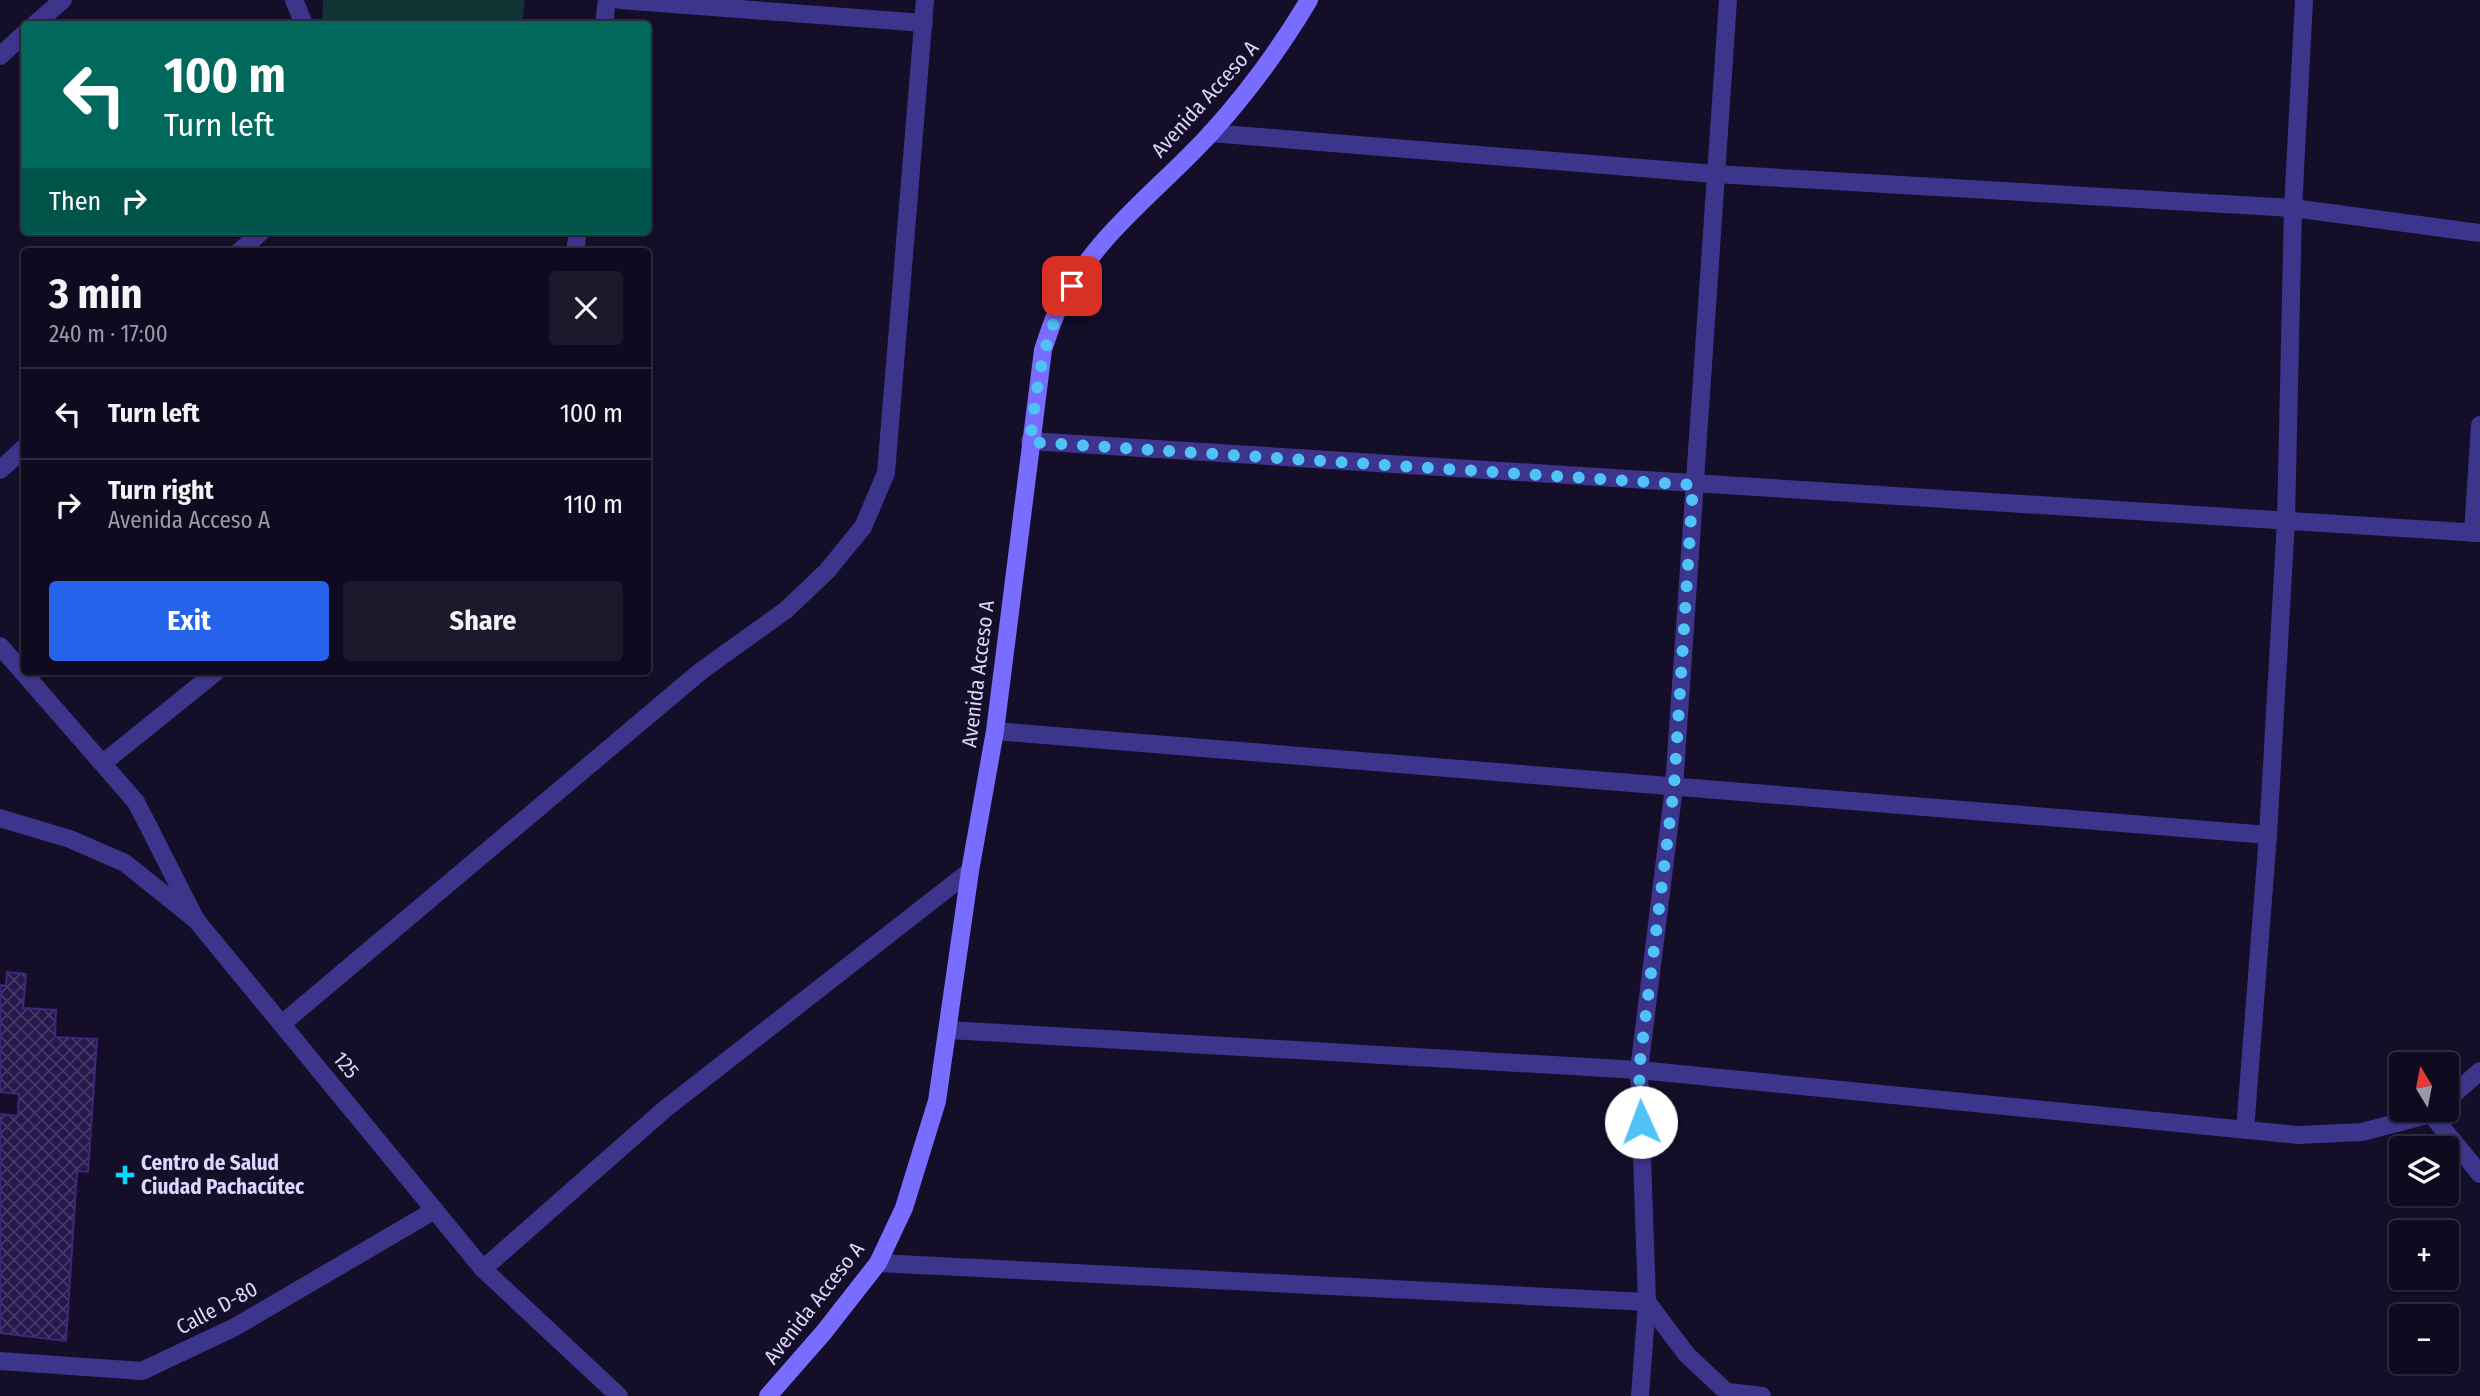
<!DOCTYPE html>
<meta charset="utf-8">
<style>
body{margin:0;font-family:"Fira Sans Condensed",sans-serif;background:#1d182c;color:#f1f3f6;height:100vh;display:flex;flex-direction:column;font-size:26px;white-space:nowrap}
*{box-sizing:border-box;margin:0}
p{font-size:23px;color:#9b9aa4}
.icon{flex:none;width:38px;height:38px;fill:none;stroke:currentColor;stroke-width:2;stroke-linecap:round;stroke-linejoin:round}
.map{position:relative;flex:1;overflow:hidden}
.drawer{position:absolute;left:21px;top:248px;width:630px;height:427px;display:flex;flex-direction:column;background:#0f0a1f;border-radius:7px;box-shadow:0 2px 5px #0004,0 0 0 2px #2f2b3d}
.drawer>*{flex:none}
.banner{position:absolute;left:21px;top:21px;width:630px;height:214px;border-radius:7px;box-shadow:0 2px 5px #0004,0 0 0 2px #2f2b3d;background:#00695c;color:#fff;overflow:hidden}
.needle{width:46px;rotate:350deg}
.tools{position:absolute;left:2389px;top:1052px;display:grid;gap:14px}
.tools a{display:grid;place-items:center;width:70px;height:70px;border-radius:7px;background:#0f0a1f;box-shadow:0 2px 5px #0004,0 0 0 2px #2f2b3d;font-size:35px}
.pin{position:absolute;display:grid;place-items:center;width:60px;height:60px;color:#fff;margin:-30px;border-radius:14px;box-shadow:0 4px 10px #0006}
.me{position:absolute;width:77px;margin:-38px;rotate:358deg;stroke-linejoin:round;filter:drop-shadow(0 0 5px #0008)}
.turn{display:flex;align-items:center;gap:24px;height:147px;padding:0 28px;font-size:32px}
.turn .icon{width:91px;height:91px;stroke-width:2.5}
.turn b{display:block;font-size:49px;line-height:60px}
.then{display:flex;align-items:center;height:66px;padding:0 28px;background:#0003;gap:14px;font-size:26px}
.round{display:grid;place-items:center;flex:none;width:74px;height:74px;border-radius:7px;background:#1d182c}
.headline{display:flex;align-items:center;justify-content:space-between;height:119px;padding:0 28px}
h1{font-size:42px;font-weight:700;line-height:52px}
.cta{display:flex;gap:14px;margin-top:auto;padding:14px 28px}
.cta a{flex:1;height:80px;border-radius:7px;background:#2563eb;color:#fff;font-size:28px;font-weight:700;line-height:80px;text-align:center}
.cta a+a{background:#1d182c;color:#f1f3f6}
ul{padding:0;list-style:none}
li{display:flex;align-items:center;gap:21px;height:91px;padding:0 28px;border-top:2px solid #2f2b3d}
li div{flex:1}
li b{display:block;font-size:26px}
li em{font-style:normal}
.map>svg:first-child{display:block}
</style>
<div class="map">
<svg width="2480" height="1396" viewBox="0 0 2480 1396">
<defs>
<pattern id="building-cross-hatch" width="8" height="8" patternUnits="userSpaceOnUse" patternTransform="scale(1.75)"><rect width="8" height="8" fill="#25184c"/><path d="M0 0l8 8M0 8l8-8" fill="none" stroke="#443967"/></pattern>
</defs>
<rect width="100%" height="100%" fill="#140e29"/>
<path fill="#103334" d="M 323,0 L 525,0 L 522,24 L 322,24 Z"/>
<path fill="url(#building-cross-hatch)" stroke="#3d287a" stroke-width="2" d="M 7,972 L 26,974 L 23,1008 L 56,1010 L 55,1037 L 97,1039 L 88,1172 L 77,1171 L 66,1341 L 0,1333 L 0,1114 L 18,1116 L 19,1094 L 0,1092 L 0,985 L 6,986 Z"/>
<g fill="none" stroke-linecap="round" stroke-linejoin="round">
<g stroke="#3d358c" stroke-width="18">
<path d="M 294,0 L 304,24"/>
<path d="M 620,0 L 924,23"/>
<path d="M 35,24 L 63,0"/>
<path d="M 604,24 L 607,0"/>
<path d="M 0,56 L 24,34"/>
<path d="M 1210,133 L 1715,174 L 2293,208 L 2480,233"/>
<path d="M 239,252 L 262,231"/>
<path d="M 575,252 L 578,231"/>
<path d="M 1030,441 L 2480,533"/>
<path d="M 0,470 L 24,448"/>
<path d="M 2473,533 L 2480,425"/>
<path d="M 0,646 L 136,802 L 196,920"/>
<path d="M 995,731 L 2268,835"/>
<path d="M 103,763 L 216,672"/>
<path d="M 283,1023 L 701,671 L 786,610 L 827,571 L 863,527 L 886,473 L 925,0"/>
<path d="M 949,1030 L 1639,1070 L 2298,1135 L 2362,1132 L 2431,1114 L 2436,1110"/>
<path d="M 2446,1101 L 2480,1071"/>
<path d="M 2431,1114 L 2480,1174"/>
<path d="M 2245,1130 L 2268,835 L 2286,521 L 2293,208 L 2304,0"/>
<path d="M 878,1263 L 1647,1302 L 1687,1355 L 1731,1396"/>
<path d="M 483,1269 L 665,1109 L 970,871"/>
<path d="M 0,1361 L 142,1371 L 235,1327 L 435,1210"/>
<path d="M 1728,1392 L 1762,1396"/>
<path d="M 1640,1396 L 1647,1302 L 1639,1070 L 1674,787 L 1728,0"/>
</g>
<path stroke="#3d358c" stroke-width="18" d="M 0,818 L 70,839 L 125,863 L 196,920 L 483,1269 L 619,1396"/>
<path stroke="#786dff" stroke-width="18" d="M 768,1396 L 824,1332 L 878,1263 L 904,1208 L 937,1101 L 970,871 L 995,731 L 1043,350 C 1048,335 1053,319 1060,305 C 1095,235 1159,190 1211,133 C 1248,92 1281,47 1309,0"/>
</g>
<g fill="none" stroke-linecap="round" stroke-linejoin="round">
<path stroke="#4fc3f7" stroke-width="12" stroke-dasharray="0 21.6" d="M 1072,286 C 1042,334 1037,387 1030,442 L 1693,485 L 1674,787 L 1639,1070 L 1641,1122"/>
</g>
<path fill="#02d9ff" stroke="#140e29" stroke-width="2.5" d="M121.5 1164.5h7v7h7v7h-7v7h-7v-7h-7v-7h7z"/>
<g text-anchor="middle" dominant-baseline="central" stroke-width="5" stroke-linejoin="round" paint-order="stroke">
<g font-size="21" fill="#ddd6ff" stroke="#140e29">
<text transform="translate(1205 99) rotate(-48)">Avenida Acceso A</text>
<text transform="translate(978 674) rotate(-83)">Avenida Acceso A</text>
<text transform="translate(346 1065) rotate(51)">125</text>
<text transform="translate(814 1303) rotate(-52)">Avenida Acceso A</text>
<text transform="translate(217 1308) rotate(-28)">Calle D-80</text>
</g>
<g font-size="21" font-weight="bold" fill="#ddd6ff" stroke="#140e29" text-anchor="start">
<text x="141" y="1163">Centro de Salud<tspan x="141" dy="24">Ciudad Pachacútec</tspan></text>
</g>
</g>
</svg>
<div class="tools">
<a><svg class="needle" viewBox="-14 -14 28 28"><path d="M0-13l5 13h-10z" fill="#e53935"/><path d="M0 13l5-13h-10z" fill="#9b9aa4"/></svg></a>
<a><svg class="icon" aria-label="layers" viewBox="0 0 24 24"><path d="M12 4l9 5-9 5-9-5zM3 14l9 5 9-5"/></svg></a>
<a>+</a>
<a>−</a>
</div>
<div class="pin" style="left:1072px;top:286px;background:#d93025"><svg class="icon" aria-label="arrive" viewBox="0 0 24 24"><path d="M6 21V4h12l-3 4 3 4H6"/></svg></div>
<svg class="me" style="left:1641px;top:1122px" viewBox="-20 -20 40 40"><circle r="19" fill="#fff"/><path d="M0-13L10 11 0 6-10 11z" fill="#4fc3f7"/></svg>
<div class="banner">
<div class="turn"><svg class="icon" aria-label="left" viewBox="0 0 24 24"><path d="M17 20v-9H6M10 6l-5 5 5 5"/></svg><div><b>100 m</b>Turn left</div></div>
<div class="then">Then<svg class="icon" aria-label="right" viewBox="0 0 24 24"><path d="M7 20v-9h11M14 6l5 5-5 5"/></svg></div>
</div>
<section class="drawer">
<div class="headline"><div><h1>3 min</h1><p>240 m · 17:00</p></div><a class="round"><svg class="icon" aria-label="close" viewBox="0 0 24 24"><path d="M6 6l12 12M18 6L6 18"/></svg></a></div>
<ul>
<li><svg class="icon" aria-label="left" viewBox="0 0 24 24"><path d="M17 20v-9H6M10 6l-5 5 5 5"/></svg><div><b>Turn left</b></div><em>100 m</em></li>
<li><svg class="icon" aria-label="right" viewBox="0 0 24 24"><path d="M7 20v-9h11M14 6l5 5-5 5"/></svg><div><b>Turn right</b><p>Avenida Acceso A</p></div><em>110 m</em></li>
</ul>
<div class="cta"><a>Exit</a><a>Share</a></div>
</section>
</div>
